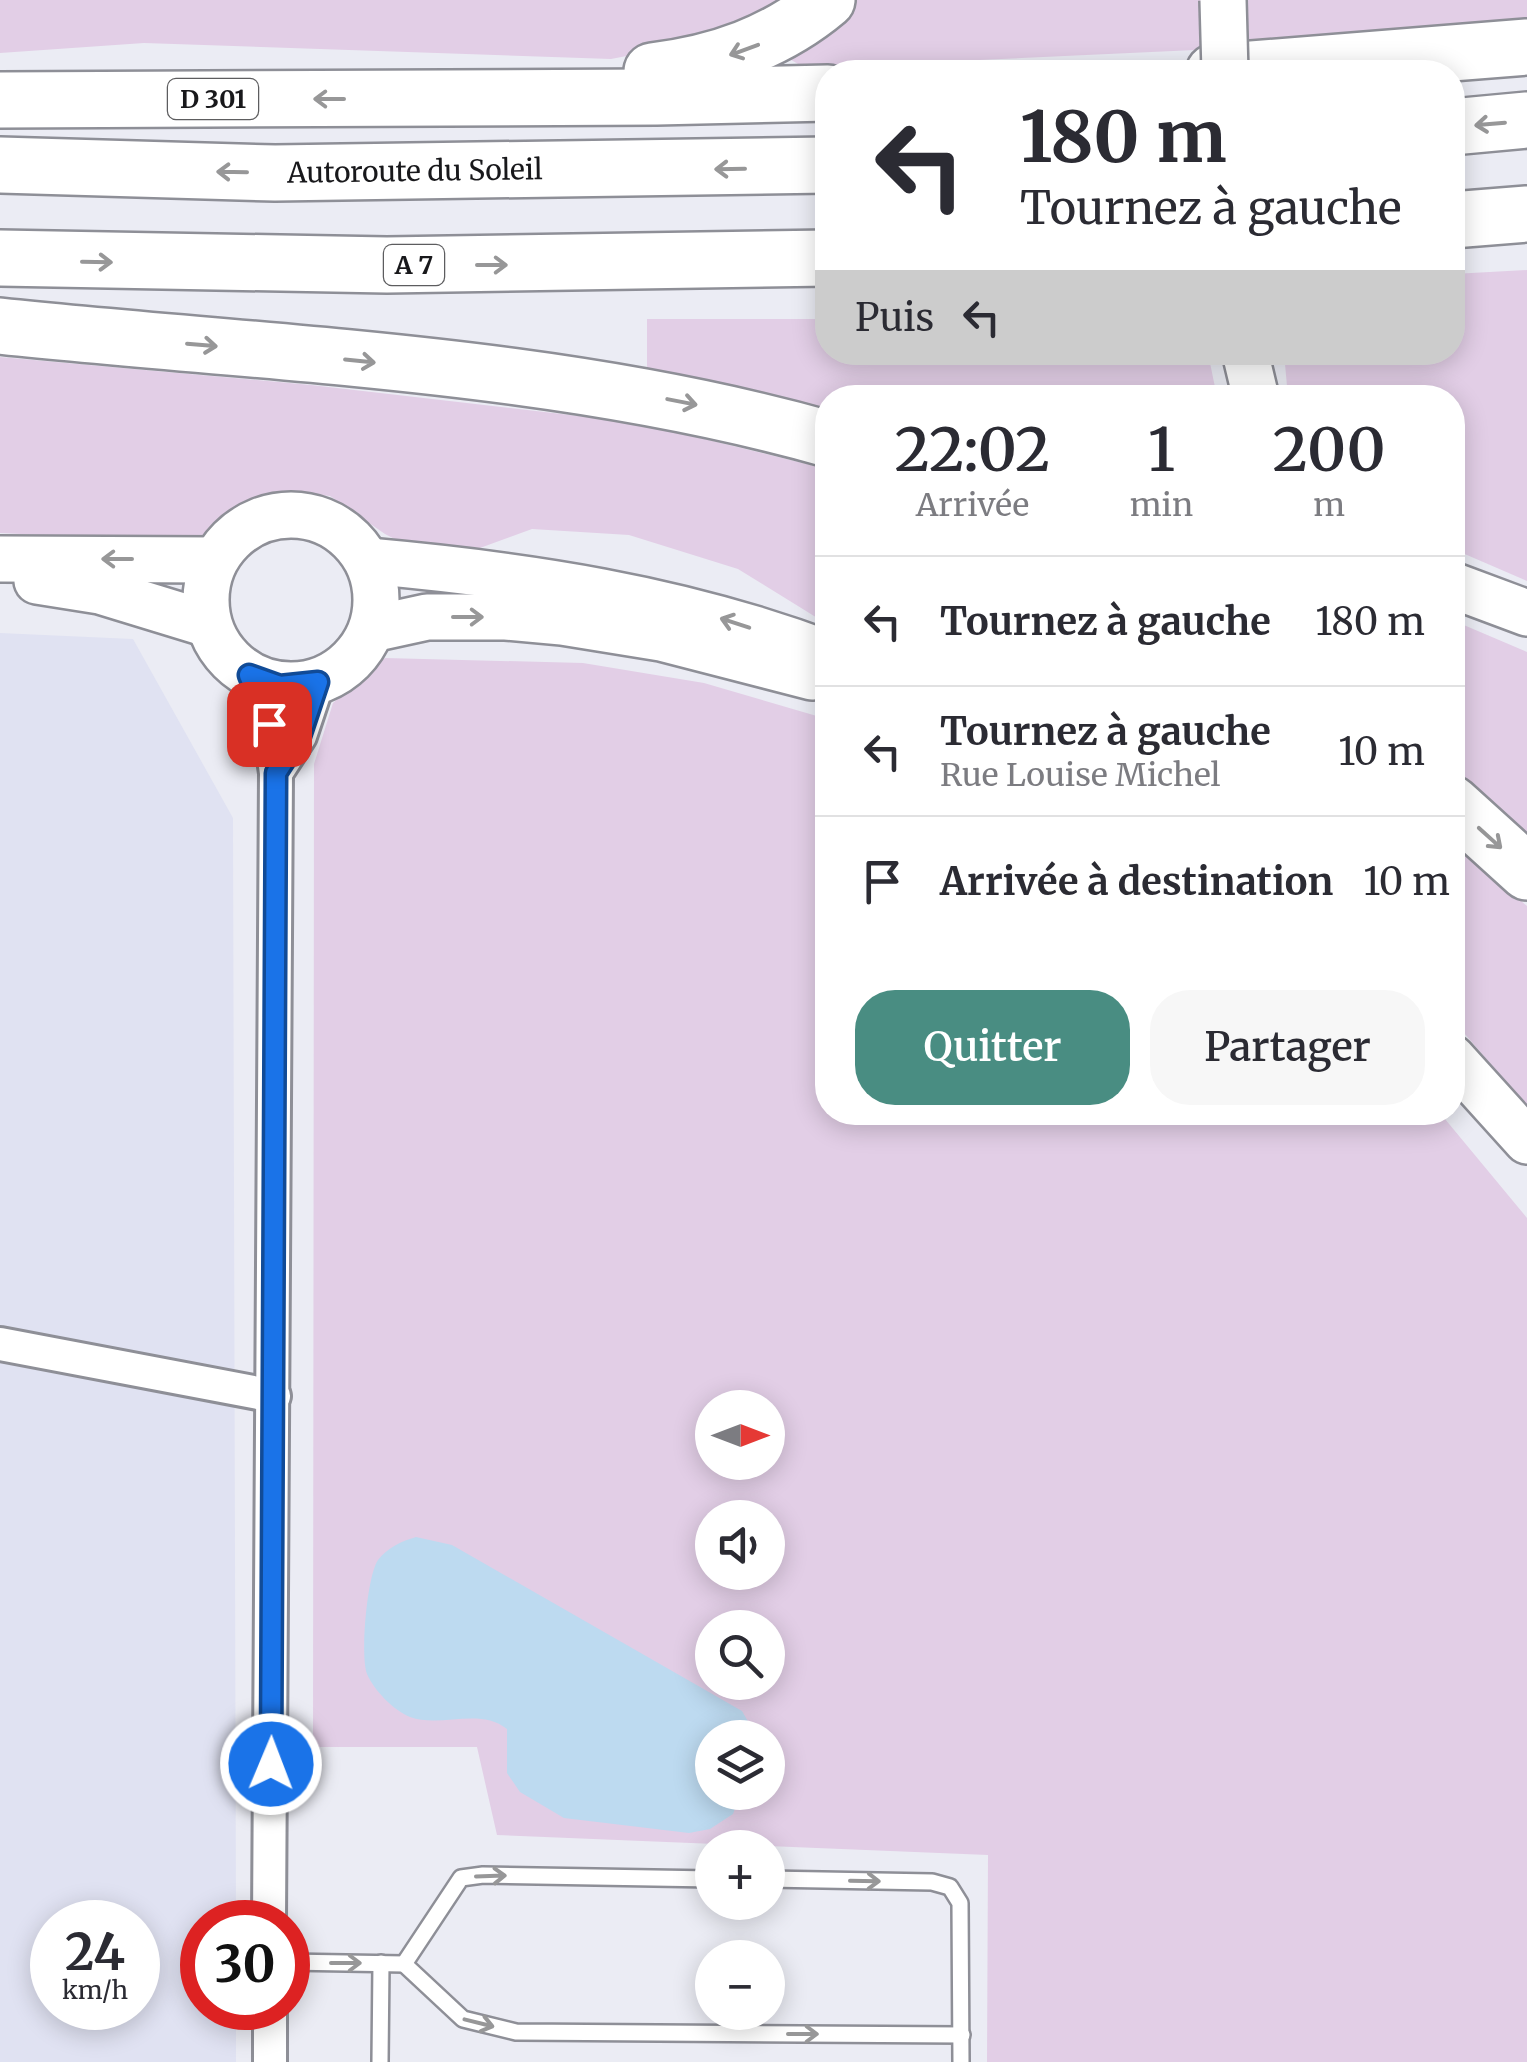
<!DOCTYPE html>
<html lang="fr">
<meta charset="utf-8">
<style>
body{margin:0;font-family:Merriweather,serif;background:#f7f7f7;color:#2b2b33;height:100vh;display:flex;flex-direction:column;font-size:38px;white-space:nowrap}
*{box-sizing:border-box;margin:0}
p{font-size:32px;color:#7c7c81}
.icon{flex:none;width:55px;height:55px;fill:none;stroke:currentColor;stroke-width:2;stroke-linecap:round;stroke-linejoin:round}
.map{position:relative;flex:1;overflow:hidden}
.sheet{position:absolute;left:815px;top:385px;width:650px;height:740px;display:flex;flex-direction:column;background:#fff;border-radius:40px;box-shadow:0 5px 25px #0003}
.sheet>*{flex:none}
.banner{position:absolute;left:815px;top:60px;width:650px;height:305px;border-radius:40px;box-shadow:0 5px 25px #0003;background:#fff;color:#2b2b33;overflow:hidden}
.needle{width:65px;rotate:90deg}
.buttons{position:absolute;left:695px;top:1390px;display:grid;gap:20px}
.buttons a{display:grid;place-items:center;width:90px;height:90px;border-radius:50%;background:#fff;box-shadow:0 5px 25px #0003;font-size:50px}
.speed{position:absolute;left:30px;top:1900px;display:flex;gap:20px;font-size:50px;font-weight:700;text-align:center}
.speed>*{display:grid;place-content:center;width:130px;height:130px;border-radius:50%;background:#fff;box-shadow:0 5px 25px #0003;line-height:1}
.speed small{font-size:25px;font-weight:400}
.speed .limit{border:15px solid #d22;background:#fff;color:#111}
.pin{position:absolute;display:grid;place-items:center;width:85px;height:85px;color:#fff;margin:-42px;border-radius:20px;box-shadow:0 5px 15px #0006}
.me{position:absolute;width:110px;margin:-55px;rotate:1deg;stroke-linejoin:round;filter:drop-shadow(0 0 8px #0008)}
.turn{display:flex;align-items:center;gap:35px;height:210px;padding:0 40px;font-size:45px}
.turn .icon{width:130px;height:130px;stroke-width:2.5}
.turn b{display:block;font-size:70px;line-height:85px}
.then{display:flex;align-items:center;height:95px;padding:0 40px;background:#0003;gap:20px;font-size:38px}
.eta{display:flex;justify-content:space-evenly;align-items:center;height:170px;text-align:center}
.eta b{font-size:60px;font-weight:600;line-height:70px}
.action{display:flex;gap:20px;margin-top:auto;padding:20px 40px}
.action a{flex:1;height:115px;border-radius:40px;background:#498d82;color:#fff;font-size:40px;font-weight:600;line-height:115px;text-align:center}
.action a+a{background:#f7f7f7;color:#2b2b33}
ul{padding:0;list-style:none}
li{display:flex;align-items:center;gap:30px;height:130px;padding:0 40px;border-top:2px solid #e1e1e2}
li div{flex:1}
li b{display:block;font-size:38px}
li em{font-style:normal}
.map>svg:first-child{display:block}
</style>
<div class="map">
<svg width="1527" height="2062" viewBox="0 0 1527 2062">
<rect width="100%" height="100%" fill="#ebecf4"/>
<path fill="#e0e2f2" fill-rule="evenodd" d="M 0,633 L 133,639 L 233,818 L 236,1922 L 202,1922 L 202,2008 L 236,2008 L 236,2062 L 0,2062 ZM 52,1922 L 138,1922 L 138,2008 L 52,2008 Z"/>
<g fill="#e2cee6" fill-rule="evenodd">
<path d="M 0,0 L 1527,0 L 1527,22 L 1260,47 L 805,68 L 745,33 L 611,59 L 144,43 L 0,53 Z"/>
<path d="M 1527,270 L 1527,581 L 1453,549 L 1452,398 L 1288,397 L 1284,353 L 1452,352 L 1453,274 Z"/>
<path d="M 647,319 L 827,319 L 828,352 L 1208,353 L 1217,397 L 828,398 L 827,418 L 647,370 Z"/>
<path d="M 0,357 L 311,385 L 639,423 L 827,469 L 827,624 L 738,569 L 629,535 L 532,529 L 469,552 L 427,556 L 385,534 L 330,496 L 276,491 L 230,514 L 199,539 L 163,541 L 0,533 Z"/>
<path d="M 1452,620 L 1527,652 L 1527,838 L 1453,774 Z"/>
<path d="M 385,658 L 583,663 L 704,683 L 827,719 L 828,1112 L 1440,1113 L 1527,1218 L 1527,2062 L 987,2062 L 988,1855 L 497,1835 L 477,1747 L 313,1747 L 314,764 L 333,703 ZM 712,1408 L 768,1408 L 768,1462 L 712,1462 ZM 712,1518 L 768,1518 L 768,1572 L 712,1572 ZM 712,1628 L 768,1628 L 768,1682 L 712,1682 ZM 712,1738 L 768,1738 L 768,1792 L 712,1792 Z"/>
<path d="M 1452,841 L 1527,906 L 1527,1107 L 1453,1020 Z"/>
</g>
<path fill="#bddaf0" d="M 416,1537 L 452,1545 L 742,1711 L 757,1737 L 712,1738 L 712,1792 L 740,1793 L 733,1814 L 710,1829 L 689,1833 L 564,1818 L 520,1792 L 507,1773 L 507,1729 C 480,1707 441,1728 410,1717 C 393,1710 374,1690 367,1674 C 360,1655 367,1576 378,1560 C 387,1548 402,1541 416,1537 Z"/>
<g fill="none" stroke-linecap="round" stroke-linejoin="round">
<g stroke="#8e8f97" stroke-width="20">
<g id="service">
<path d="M 768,1879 L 932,1882 L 950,1887 L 960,1903 L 961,2062"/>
<path d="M 288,1962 L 404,1964"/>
<path d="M 404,1964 L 463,2019 L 516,2032 L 962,2035"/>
<path d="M 404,1964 L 461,1878 L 483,1875 L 712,1879"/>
<path d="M 380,2062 L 381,1963"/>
</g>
</g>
<g stroke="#8e8f97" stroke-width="38">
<g id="minor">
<path d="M 249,675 L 269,724 L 276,773 L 269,1922"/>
<path d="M 276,773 L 300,736 L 318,682"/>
<path d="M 0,1344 L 274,1396"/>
<path d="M 270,2008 L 270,2062"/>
</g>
</g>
<g stroke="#8e8f97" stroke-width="50">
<g id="secondary">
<path d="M 1245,352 L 1256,398"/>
<circle cx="291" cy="600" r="85"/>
<path d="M 0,559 L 214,560"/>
<path d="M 368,561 C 525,575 680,598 828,654"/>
<path d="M 37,581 L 100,591 L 208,624"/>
<path d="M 1452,585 L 1527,613"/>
<path d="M 372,629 L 427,617 L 506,617 L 562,622 L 661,638 L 812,677"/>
<path d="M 1452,1058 L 1527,1141"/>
</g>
</g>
<g stroke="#8e8f97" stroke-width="60">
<g id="motorway">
<path d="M 652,71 C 717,63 776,43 827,0"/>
<path d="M 1214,72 L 1527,47"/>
<path d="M 0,100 L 657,97 L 828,93"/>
<path d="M 1452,127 L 1527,120"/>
<path id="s1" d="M 0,165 L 275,173 L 828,165"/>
<path d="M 1452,220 L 1527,214"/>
<path d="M 0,258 L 387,265 L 828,258"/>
<path d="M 0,326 C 276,355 559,363 828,439"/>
<path d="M 1452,804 L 1527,872"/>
</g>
</g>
<use href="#service" stroke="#fff" stroke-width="15"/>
<use href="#minor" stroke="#fff" stroke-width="32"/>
<use href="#secondary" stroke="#fff" stroke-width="45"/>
<use href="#motorway" stroke="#fff" stroke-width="55"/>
<g stroke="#8e8f97" stroke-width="50" stroke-linecap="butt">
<path id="secondary-bridge" d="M 1223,0 L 1225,72"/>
</g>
<use href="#secondary-bridge" stroke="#fff" stroke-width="45"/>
</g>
<defs><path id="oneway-shaft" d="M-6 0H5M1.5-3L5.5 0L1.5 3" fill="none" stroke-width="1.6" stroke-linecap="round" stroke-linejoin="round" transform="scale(2.5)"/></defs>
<g stroke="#979798">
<use href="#oneway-shaft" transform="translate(744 50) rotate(160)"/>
<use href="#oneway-shaft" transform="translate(329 99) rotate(180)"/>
<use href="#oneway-shaft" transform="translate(1490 124) rotate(175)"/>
<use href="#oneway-shaft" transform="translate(730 169) rotate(179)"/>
<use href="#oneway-shaft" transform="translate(232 172) rotate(-179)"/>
<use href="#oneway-shaft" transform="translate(97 262) rotate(1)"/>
<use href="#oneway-shaft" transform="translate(492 265)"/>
<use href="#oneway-shaft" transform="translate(202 345) rotate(5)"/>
<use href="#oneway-shaft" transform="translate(360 361) rotate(6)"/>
<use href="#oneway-shaft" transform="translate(682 402) rotate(11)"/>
<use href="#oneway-shaft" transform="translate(117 559) rotate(-180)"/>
<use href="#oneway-shaft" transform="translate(468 617)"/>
<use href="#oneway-shaft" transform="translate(735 623) rotate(-162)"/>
<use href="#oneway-shaft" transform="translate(1490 838) rotate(42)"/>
<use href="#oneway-shaft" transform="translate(491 1876) rotate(-2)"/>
<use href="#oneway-shaft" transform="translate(865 1881) rotate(1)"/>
<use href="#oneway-shaft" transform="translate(346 1963)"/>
<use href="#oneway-shaft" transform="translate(479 2023) rotate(14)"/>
<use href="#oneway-shaft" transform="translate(803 2034)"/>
</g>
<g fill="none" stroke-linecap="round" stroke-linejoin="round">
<g stroke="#114b97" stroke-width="25">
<path id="route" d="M 269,724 L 249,675 L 280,686 L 318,682 L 300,736 L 276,773 L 271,1764"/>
</g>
<use href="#route" stroke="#1a73e8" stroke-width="18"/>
</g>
<g text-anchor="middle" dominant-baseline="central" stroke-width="9" stroke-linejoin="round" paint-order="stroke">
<g fill="#fff" stroke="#5d5d5f" stroke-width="2.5">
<rect x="168" y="79" width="90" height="40" rx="8"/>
<rect x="384" y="245" width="60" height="40" rx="8"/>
</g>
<g font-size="25" font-weight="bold" fill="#18181b">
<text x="213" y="99">D 301</text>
<text x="414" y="265">A 7</text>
</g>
<g font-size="28" fill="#18181b" stroke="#fff">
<text stroke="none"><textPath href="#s1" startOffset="415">Autoroute du Soleil</textPath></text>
</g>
</g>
</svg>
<div class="buttons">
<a><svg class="needle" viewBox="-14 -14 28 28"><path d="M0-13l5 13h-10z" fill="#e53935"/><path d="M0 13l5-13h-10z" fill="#7c7c81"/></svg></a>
<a><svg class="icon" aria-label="sound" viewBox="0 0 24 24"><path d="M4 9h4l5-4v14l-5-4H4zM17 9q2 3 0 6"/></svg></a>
<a><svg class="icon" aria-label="search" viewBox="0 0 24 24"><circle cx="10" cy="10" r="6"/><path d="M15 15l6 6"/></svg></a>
<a><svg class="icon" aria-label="layers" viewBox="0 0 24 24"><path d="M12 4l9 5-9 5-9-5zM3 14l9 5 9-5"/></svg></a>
<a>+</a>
<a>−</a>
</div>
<div class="speed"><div>24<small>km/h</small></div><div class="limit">30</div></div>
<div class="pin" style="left:269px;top:724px;background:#d93025"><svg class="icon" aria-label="arrive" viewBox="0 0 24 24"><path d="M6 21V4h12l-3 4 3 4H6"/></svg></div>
<svg class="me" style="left:271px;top:1764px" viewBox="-20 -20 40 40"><circle r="17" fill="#1a73e8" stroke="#fff" stroke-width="3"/><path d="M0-11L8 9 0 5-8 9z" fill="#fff"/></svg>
<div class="banner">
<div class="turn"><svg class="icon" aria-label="left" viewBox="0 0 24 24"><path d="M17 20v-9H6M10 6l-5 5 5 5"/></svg><div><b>180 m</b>Tournez à gauche</div></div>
<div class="then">Puis<svg class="icon" aria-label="left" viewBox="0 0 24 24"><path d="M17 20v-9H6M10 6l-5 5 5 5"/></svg></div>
</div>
<section class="sheet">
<div class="eta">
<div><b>22:02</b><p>Arrivée</p></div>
<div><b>1</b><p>min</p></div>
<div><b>200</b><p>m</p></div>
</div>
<ul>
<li><svg class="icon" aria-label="left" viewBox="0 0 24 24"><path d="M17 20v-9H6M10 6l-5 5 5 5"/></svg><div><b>Tournez à gauche</b></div><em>180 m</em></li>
<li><svg class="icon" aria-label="left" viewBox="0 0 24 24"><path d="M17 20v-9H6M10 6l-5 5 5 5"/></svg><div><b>Tournez à gauche</b><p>Rue Louise Michel</p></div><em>10 m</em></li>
<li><svg class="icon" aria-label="arrive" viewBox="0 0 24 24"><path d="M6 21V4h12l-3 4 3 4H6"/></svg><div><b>Arrivée à destination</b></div><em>10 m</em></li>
</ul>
<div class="action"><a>Quitter</a><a>Partager</a></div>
</section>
</div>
